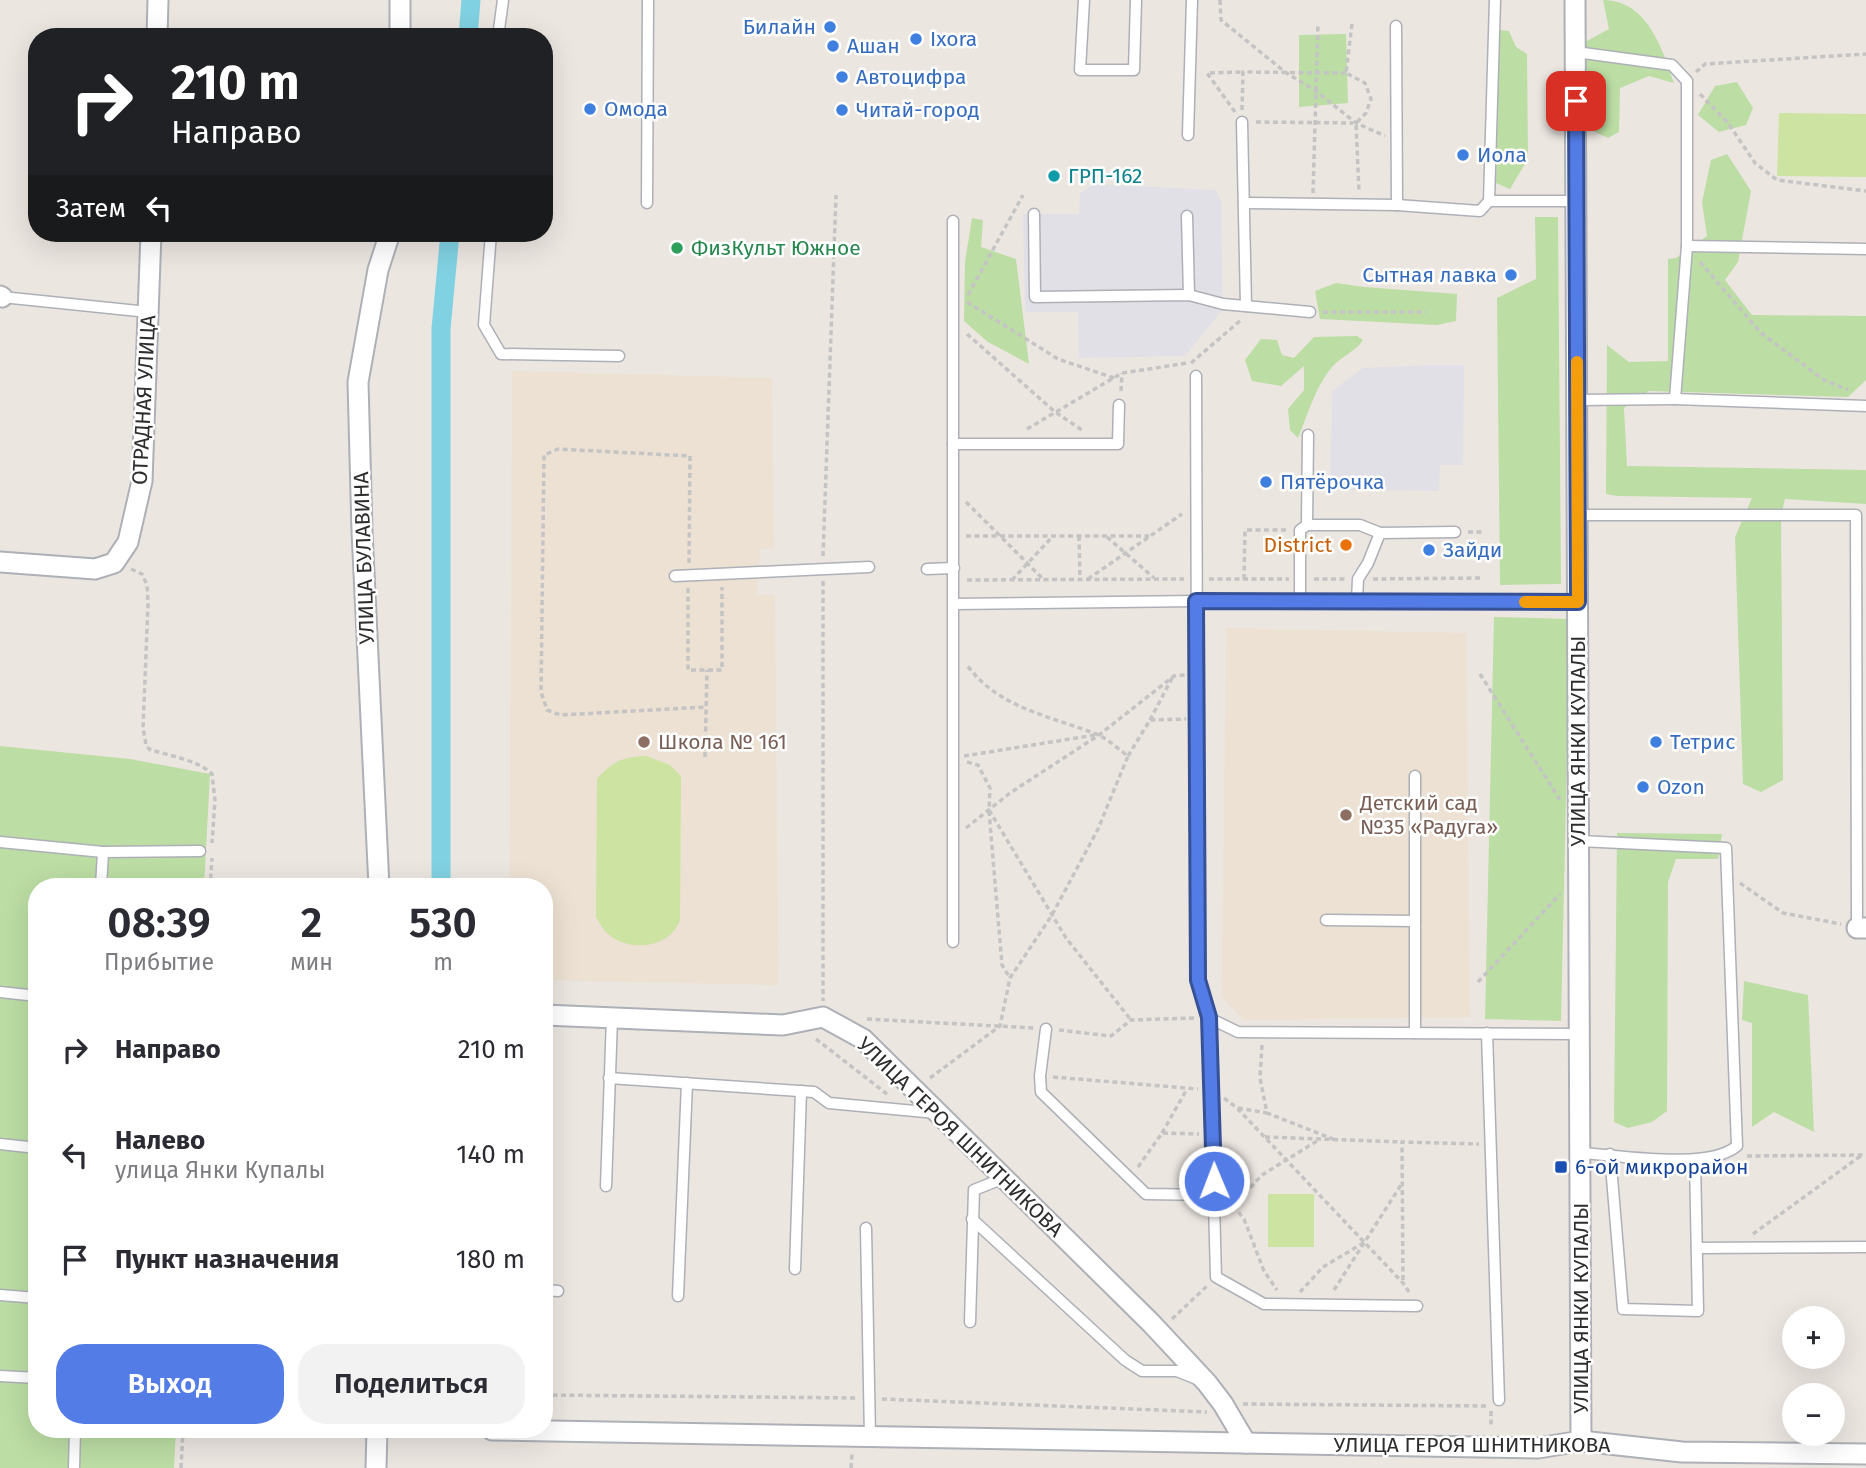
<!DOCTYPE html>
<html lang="ru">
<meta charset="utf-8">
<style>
body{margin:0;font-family:"Fira Sans",sans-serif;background:#f2f2f3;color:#2b2b33;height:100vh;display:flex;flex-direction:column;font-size:26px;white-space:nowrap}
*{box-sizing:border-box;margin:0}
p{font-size:23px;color:#7c7c81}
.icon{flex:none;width:38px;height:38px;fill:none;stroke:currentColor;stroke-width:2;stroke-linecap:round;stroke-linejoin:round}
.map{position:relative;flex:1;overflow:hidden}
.details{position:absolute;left:28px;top:878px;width:525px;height:560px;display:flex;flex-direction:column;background:#fff;border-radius:28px;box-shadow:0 7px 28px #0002}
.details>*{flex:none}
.hud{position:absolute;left:28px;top:28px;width:525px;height:214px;border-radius:28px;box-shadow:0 7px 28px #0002;background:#202124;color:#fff;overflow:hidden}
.buttons{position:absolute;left:1782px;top:1306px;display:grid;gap:14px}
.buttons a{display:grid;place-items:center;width:63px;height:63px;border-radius:50%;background:#fff;box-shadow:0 7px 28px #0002;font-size:35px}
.pin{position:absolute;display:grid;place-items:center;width:60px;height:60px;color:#fff;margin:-30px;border-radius:14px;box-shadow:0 4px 10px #0006}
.me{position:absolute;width:77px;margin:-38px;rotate:359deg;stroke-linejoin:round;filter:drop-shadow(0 0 5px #0008)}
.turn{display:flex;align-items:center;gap:24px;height:147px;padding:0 28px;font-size:32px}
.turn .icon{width:91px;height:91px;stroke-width:2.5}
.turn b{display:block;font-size:49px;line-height:60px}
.then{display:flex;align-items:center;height:66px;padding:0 28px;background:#0003;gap:14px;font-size:26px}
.eta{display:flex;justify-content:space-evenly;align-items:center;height:119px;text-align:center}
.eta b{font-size:42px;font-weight:600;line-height:49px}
.button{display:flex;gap:14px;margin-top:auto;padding:14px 28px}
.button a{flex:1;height:80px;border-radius:28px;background:#537ce7;color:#fff;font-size:28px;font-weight:600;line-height:80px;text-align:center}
.button a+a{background:#f2f2f3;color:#2b2b33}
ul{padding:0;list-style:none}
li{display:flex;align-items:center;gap:21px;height:105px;padding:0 28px}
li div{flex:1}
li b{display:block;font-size:26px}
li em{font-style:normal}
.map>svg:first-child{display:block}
</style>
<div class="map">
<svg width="1866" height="1468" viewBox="0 0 1866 1468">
<rect width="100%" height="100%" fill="#ece6e1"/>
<g fill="#e1e0e6">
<path d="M 1093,184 L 1215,190 L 1221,200 L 1223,309 L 1185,356 L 1079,358 L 1078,312 L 1025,312 L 1023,214 L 1079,214 L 1080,194 Z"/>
<path d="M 1430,365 L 1464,365 L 1463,465 L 1440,465 L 1439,491 L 1330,490 L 1332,391 L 1363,368 Z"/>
</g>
<g fill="#ece1d2">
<path d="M 512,371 L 772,378 L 774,548 L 760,549 L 757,595 L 775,595 L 778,985 L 544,980 L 544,887 L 510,887 Z"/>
<path d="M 1226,628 L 1466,633 L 1470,1017 L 1244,1020 L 1222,997 Z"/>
</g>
<g fill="#bcdda4">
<path d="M 1603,0 C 1647,0 1662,48 1674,83 L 1649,76 L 1620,88 L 1619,132 L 1608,138 L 1585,127 L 1585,42 L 1609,29 Z"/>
<path d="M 1499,30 L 1509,31 L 1516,47 L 1527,54 L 1528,159 L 1510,189 L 1496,183 Z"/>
<path d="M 1346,34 L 1348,103 L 1299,107 L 1299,35 Z"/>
<path d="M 1737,82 L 1753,108 L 1746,125 L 1719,132 L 1698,115 L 1715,86 Z"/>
<path d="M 1727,154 L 1751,191 L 1738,262 L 1725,280 L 1752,315 L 1866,316 L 1866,380 L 1848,397 L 1649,391 L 1624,408 L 1627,466 L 1866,470 L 1866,504 L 1785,499 L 1781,516 L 1783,780 L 1761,792 L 1743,784 L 1735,537 L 1752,498 L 1617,496 L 1606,494 L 1607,345 L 1629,362 L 1668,361 L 1668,259 L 1676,258 L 1707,236 L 1702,202 L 1711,160 Z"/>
<path d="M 1535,217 L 1558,217 L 1561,584 L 1500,585 L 1497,298 L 1536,279 Z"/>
<path d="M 972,218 L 983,220 L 981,247 L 1016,259 L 1029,364 L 988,342 L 964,321 L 965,262 Z"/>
<path d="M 1336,283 L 1364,287 L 1457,294 L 1456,321 L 1437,325 L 1320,319 L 1315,291 Z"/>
<path d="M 1357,336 L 1363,340 C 1355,352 1342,356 1333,366 C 1316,385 1308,414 1298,438 L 1290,430 L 1288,409 L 1304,390 L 1304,366 L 1281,386 L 1252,381 L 1245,360 L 1261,339 L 1277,340 L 1282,355 L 1294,358 L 1314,337 Z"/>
<path d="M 1494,617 L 1570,619 L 1561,1021 L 1485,1019 Z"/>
<path d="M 0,746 L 130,759 L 210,774 L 204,887 L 37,887 L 37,1430 L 176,1430 L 174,1468 L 0,1468 Z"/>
<path d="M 1617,833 L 1722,834 L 1718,859 L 1676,859 L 1668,882 L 1667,1111 L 1652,1122 L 1628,1128 L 1614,1122 Z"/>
<path d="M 1744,981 L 1808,995 L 1814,1132 L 1774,1112 L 1752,1127 L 1752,1023 L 1742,1020 Z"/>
</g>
<g fill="#cce3a1">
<path d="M 1779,113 L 1866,114 L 1866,177 L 1777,176 Z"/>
<path d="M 646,756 L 670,765 L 681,776 L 680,920 C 669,950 625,953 605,931 C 601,927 599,921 596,917 L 597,779 C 613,761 622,757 646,756 Z"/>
<rect x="1268" y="1194" width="46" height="53"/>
</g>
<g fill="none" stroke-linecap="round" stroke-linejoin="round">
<g stroke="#80d1e2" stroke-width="19">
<path d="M 468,37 L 471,0"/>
<path d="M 441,887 L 441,329 L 450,233"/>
</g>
<g stroke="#adb0b7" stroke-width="13">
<g id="lane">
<path d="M 1084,0 L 1080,70 L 1134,70 L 1136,0"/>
<path d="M 1495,0 L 1489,201 L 1576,201"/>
<path d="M 1396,26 L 1397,205"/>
<path d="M 498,37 L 503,0"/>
<path d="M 1576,52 L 1672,65 L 1687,81 L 1687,246 L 1675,399 L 1577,400"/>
<path d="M 1242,122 L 1246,306"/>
<path d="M 1188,135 L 1192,0"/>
<path d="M 647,203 L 648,0"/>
<path d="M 1245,203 L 1397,205 L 1480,211 L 1489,201"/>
<path d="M 1034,214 L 1035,297 L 1189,295 L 1223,304 L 1310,312"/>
<path d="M 1187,216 L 1189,295"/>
<path d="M 953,221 L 953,942"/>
<path d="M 491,233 L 484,325 L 501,354 L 619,356"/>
<path d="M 1687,246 L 1866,249"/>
<path d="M 2,297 L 148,312"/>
<path d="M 1196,376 L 1198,980 L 1209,1018 L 1238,1032 L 1580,1034"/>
<path d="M 1675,399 L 1866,406"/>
<path d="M 953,444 L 1118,444 L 1119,405"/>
<path d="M 1578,515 L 1856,515 L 1857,928"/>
<path d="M 1307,525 L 1360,525 L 1380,533"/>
<path d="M 927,569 L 954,568"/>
<path d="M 675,576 L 869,567"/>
<path d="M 1300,601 L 1300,530 L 1307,525 L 1308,435"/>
<path d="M 1357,601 L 1358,579 L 1368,563 L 1380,533 L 1455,532"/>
<path d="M 954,604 L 1196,601 L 1578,602"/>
<path d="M 1579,841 L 1726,848 L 1737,1146 C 1707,1171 1619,1155 1580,1153"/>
<path d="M 0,842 L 103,852 L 200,851"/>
<path d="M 101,887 L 103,852"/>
<path d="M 1326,920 L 1415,921"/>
<path d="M 0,992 L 37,996"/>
<path d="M 1209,1018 L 1216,1277 L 1264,1304 L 1417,1306"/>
<path d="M 1046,1029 L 1040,1076 L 1041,1092 L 1146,1194 L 1214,1195"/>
<path d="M 1415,1033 L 1415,776"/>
<path d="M 1487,1033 L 1499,1400"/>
<path d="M 609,1078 L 814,1092 L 829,1103 L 936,1113"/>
<path d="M 0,1144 L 37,1148"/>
<path d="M 1610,1154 L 1623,1309 L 1698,1311 L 1695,1160"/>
<path d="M 606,1186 L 612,1018"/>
<path d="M 972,1219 L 1125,1360 L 1142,1371 L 1177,1371 L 1197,1379"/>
<path d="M 866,1228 L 870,1437"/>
<path d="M 1697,1248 L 1866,1247"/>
<path d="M 795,1269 L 801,1091"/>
<path d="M 544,1290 L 558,1291"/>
<path d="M 0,1295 L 37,1298"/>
<path d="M 678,1296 L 687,1083"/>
<path d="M 970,1322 L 974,1190 L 1004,1178"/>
<path d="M 0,1376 L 37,1378"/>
<path d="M 74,1468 L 75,1430"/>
</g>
</g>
<g stroke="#adb0b7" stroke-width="23">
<g id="street">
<path d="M 1575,0 L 1581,1441"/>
<path d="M 157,37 L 158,0"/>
<path d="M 400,37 L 400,0"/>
<path d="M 0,296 L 2,297"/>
<path d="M 0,562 L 95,569 L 114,563 L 128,542 L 142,481 L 151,233"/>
<path d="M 379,887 L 362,531 L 358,382 L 378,270 L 390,233"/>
<path d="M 1857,928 L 1866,928"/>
<path d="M 544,1015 L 783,1025 L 823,1017 L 863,1039 L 1151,1323 L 1207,1383 L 1223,1404 L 1246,1443"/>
<path d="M 492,1430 L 1538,1448 L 1581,1441 L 1682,1452 L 1866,1454"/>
<path d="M 376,1468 L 377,1430"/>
</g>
</g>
<g stroke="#c4c4c4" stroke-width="3.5" stroke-dasharray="5 3.5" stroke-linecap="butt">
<path d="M 1220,0 L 1221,20 L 1285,72 L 1316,91 L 1356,123 L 1385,136"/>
<path d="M 1352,24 L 1346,73 L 1365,83 L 1371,99 L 1366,113 L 1356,123 L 1359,192"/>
<path d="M 1696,72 L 1705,64 L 1866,54"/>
<path d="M 1700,94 L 1728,123 L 1755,163 L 1777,180 L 1866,191"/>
<path d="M 1242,110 L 1243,72 L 1346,73"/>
<path d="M 1235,112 L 1207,73 L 1243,72"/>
<path d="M 1256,122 L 1353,123"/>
<path d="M 1313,193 L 1318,23"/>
<path d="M 1700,262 L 1761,333 L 1824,380 L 1848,390"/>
<path d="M 968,295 L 1023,195"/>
<path d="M 967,302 L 1058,359 L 1114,378"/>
<path d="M 1323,312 L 1426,312"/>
<path d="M 967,334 L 1055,412 L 1082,430"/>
<path d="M 1191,363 L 1241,320"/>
<path d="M 1121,391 L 1122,373"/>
<path d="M 1027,429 L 1122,373 L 1188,363"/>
<path d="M 966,502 L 1044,580"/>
<path d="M 1468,532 L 1484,532"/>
<path d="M 966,536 L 1149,536"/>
<path d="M 1079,536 L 1080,579"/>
<path d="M 1107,537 L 1154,578"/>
<path d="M 823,556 L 836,195"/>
<path d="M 689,563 L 690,456 L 558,449 L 544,455 L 541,692 L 547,710 L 560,715 L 706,707"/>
<path d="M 131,569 L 142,574 L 147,585 L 148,604 L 143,728 L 146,745 L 149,749 C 169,756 198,760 212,774 L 215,800 L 212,843"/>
<path d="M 1088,579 L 1182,514"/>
<path d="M 1209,579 L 1289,579"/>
<path d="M 1244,579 L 1245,530 L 1289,530"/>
<path d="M 1314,579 L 1345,579"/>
<path d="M 1373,579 L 1483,578"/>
<path d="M 967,580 L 1184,579"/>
<path d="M 1012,580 L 1053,536"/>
<path d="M 823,581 L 823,1001"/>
<path d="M 688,588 L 688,670 L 722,670 L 722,587"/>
<path d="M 1480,674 L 1560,800"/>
<path d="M 1150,720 L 1172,678"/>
<path d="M 964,756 L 1095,735"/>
<path d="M 1128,756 L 1150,720 L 1186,719"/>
<path d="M 705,757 L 707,670"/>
<path d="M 967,762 L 978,765 L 990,788 L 989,810 L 1066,938 L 1131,1020"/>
<path d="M 989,811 L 1002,965 L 1010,978"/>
<path d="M 966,828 L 1010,793 L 1099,735 L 1174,676 L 1185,675"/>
<path d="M 1740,883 L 1783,913 L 1841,924"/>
<path d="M 210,887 L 212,858"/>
<path d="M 1478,982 L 1560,894"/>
<path d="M 867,1019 L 1034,1028"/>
<path d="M 1059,1030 L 1111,1036 L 1131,1020 L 1196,1018"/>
<path d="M 816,1039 L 887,1094"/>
<path d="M 1262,1045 L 1260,1078 L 1267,1113 L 1338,1141"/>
<path d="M 1053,1077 L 1198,1089"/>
<path d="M 930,1078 L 1000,1026 L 1010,978 L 1052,915 L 1098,829 L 1128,756 C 1118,749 1107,738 1096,734 C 1050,716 998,708 967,665"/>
<path d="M 1224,1098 L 1237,1108 L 1403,1283 L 1409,1292"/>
<path d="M 1238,1108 L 1267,1113"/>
<path d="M 1162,1133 L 1187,1089"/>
<path d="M 1265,1137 L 1402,1142"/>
<path d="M 1747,1156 L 1866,1155"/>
<path d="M 1138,1167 L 1162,1133 L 1199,1134"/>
<path d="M 1225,1183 L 1251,1187 L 1262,1175 L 1317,1141"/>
<path d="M 1228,1199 L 1244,1219 L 1264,1271 L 1277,1290"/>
<path d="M 1753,1234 L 1862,1155"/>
<path d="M 1403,1280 L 1402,1142 L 1479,1144"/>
<path d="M 1334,1290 L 1401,1185"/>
<path d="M 1300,1292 L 1323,1267 L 1365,1242"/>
<path d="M 1172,1319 L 1207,1286"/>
<path d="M 544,1395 L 857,1398"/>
<path d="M 882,1399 L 1207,1412"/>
<path d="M 1243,1404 L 1488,1406"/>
<path d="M 1491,1411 L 1491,1428"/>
<path d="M 181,1468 L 183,1430"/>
<path d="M 851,1468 L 852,1453"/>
</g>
<use href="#lane" stroke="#fff" stroke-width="10"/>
<use href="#street" stroke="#fff" stroke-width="19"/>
</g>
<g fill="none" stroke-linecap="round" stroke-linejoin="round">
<g stroke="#365196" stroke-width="18">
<path id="route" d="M 1214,1181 L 1209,1017 L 1198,980 L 1196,601 L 1578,602 L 1576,101"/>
</g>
<use href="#route" stroke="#537ce7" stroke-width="12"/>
<path stroke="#f59e0b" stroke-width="12" d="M 1525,602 L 1578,602 L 1577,362"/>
</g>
<g fill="#3f7fe0" stroke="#fff" stroke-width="2.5">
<circle cx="830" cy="27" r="7"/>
<circle cx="916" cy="39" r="7"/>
<circle cx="833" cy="46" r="7"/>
<circle cx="842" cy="77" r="7"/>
<circle cx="590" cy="109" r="7"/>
<circle cx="842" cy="110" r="7"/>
<circle cx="1463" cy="155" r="7"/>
<circle cx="1511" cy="275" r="7"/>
<circle cx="1266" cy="482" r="7"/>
<circle cx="1429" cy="550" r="7"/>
<circle cx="1656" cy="742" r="7"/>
<circle cx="1643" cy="787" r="7"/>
</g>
<circle fill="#0f9aa8" stroke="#fff" stroke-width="2.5" cx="1054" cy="176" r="7"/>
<circle fill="#2e9e5b" stroke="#fff" stroke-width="2.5" cx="677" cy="248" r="7"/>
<circle fill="#e8710a" stroke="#fff" stroke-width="2.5" cx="1346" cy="545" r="7"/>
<g fill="#8d6e63" stroke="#fff" stroke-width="2.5">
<circle cx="644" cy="742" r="7"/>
<circle cx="1346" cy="815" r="7"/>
</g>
<rect fill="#1a4fb4" stroke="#fff" stroke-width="2.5" x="1554" y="1160" width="14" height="14" rx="3.5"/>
<g text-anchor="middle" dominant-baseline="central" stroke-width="5" stroke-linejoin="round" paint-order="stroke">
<g font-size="21" fill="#366cbe" stroke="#fff" text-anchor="start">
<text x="816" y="27" text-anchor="end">Билайн</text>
<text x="930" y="39">Ixora</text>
<text x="847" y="46">Ашан</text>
<text x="856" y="77">Автоцифра</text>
<text x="604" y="109">Омода</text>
<text x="856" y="110">Читай-город</text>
<text x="1477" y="155">Иола</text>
<text x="1497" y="275" text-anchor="end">Сытная лавка</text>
<text x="1280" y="482">Пятёрочка</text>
<text x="1443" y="550">Зайди</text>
<text x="1670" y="742">Тетрис</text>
<text x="1657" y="787">Ozon</text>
</g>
<g font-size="21" fill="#0d838f" stroke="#fff" text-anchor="start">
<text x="1068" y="176">ГРП-162</text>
</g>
<g font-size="21" fill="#27864d" stroke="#fff" text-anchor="start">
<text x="691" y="248">ФизКульт Южное</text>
</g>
<g font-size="21" fill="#2d2d2d" stroke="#fff">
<text transform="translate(144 400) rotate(-87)">ОТРАДНАЯ УЛИЦА</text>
<text transform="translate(364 558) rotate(-92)">УЛИЦА БУЛАВИНА</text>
<text transform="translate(1578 741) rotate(-90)">УЛИЦА ЯНКИ КУПАЛЫ</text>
<text transform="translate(960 1137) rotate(44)">УЛИЦА ГЕРОЯ ШНИТНИКОВА</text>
<text transform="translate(1581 1308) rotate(-90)">УЛИЦА ЯНКИ КУПАЛЫ</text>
<text x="1472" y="1445">УЛИЦА ГЕРОЯ ШНИТНИКОВА</text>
</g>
<g font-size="21" fill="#c56008" stroke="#fff" text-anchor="end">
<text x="1332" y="545">District</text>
</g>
<g font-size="21" fill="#785e54" stroke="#fff" text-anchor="start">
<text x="658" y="742">Школа № 161</text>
<text x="1360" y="803">Детский сад<tspan x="1360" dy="24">№35 «Радуга»</tspan></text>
</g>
<g font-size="21" fill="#164399" stroke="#fff" text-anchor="start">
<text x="1575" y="1167">6-ой микрорайон</text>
</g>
</g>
</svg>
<div class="buttons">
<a>+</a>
<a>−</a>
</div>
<div class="pin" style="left:1576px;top:101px;background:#d93025"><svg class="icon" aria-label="arrive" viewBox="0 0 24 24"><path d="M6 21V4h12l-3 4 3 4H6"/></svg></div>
<svg class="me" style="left:1214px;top:1181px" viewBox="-20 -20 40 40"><circle r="17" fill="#537ce7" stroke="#fff" stroke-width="3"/><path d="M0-11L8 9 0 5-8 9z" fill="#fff"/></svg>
<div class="hud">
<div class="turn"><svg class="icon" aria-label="right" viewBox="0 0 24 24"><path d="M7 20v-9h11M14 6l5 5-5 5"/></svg><div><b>210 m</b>Направо</div></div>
<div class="then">Затем<svg class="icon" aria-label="left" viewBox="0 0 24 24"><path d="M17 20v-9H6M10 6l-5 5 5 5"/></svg></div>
</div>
<section class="details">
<div class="eta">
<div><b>08:39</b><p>Прибытие</p></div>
<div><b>2</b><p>мин</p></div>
<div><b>530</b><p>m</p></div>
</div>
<ul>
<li><svg class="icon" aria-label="right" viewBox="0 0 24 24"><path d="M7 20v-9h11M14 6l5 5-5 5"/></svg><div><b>Направо</b></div><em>210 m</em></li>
<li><svg class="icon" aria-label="left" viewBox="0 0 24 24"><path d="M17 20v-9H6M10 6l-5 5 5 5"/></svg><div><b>Налево</b><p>улица Янки Купалы</p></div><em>140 m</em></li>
<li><svg class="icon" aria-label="arrive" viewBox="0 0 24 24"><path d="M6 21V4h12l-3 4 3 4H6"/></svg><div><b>Пункт назначения</b></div><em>180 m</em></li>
</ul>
<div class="button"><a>Выход</a><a>Поделиться</a></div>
</section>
</div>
